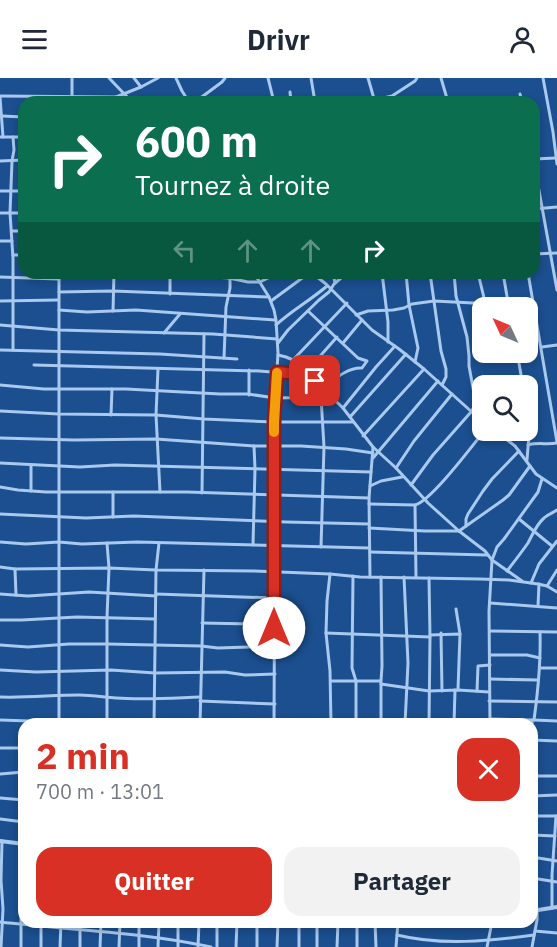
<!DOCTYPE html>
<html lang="fr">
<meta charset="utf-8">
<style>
body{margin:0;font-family:"IBM Plex Sans",sans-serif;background:#f2f2f3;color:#1f2937;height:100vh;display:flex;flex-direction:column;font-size:22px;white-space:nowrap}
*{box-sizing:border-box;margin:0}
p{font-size:20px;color:#747a83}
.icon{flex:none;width:33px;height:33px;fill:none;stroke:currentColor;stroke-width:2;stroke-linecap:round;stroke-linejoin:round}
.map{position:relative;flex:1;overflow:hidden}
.panel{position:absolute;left:18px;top:640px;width:520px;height:210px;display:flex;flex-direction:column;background:#fff;border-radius:18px;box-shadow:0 3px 9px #0003}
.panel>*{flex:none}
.banner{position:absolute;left:18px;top:18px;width:522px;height:183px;border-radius:18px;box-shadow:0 3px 9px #0003;background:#0b6e4f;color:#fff;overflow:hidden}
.needle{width:39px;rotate:314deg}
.buttons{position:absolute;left:472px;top:219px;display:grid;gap:12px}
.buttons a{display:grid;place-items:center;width:66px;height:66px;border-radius:12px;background:#fff;box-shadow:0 3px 9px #0003;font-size:30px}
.pin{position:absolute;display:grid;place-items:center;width:51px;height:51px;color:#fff;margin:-26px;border-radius:12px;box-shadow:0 3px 9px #0006}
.me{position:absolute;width:66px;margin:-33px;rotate:0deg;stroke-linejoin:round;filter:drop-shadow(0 0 4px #0008)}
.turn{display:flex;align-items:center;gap:21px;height:126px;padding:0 18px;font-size:27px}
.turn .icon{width:78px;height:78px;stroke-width:2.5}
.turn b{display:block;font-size:42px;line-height:51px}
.lanes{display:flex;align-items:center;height:57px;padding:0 18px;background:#0003;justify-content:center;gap:30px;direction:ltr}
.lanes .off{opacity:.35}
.round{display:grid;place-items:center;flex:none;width:63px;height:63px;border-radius:18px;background:#f2f2f3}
.overview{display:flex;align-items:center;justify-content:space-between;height:102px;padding:0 18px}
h1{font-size:36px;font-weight:700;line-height:45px;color:#d93025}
.action{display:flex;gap:12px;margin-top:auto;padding:12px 18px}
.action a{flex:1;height:69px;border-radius:18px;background:#d93025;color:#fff;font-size:24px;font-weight:700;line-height:69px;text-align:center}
.action a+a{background:#f2f2f3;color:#1f2937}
header{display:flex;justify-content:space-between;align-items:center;height:78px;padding:0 18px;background:#fff;font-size:27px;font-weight:700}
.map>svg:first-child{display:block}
</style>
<header><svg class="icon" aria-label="menu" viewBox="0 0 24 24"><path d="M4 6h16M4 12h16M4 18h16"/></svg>Drivr<svg class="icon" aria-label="person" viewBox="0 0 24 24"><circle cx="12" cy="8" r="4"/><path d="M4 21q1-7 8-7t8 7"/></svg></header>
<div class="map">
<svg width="557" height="869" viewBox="0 0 557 869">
<rect width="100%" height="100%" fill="#1b4f8f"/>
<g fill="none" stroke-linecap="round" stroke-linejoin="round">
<g stroke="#a9c9ee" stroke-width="3">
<path d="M 72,0 L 72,24"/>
<path d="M 109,0 L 132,24"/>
<path d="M 134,0 L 141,9"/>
<path d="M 176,0 L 182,13 L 189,24"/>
<path d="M 268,0 L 274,24"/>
<path d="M 311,0 L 315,24"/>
<path d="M 368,0 L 375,24"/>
<path d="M 441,0 L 448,24"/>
<path d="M 543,0 L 553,54 L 557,86"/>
<path d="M 290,14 L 291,24"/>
<path d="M 520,16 L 522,24"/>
<path d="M 0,18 L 116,19"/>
<path d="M 0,19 L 3,59"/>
<path d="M 375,22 L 392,18 L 415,3 L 417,0"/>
<path d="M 115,24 L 116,19 L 141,9 L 158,0"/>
<path d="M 195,24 L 222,4 L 225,0"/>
<path d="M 2,38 L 24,39"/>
<path d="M 0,59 L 24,59"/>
<path d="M 13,59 L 14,72 L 12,83 L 10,135 L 13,180 L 13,272"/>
<path d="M 534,81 L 556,80"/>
<path d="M 0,83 L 24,82"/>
<path d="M 534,85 L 557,212"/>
<path d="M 0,113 L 24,113"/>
<path d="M 534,131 L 557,129"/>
<path d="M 0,135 L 24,135"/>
<path d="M 12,153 L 24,153"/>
<path d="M 0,163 L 12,163"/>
<path d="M 534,176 L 557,175"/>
<path d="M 13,177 L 24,177"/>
<path d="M 59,195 L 59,646"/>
<path d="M 157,195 L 229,200 L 248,204 L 260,204 L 278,195"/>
<path d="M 254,195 L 269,219 L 274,232 L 276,242 L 278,275 L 274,344 L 275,416 L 274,646"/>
<path d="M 312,195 L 326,206 L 372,252 L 399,271 L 424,291 L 483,344"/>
<path d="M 333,195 L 335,205"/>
<path d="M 382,195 L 388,244 L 388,264"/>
<path d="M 406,195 L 409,227 L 418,270 L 415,284"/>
<path d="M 430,195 L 441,273 L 446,291 L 446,299 L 442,307"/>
<path d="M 454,195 L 456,218 L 467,259 L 469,278 L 469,288 L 476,326"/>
<path d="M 478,195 L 485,224"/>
<path d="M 503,195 L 509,230"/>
<path d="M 528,195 L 557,364"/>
<path d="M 170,196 L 170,216"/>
<path d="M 0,199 L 58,201"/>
<path d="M 59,214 L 113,213 L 269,219"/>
<path d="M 0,223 L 58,222"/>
<path d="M 271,223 L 309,195"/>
<path d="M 59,232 L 87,234 L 136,232 L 275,242"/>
<path d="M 113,233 L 114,195"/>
<path d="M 308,233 L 358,280 L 367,283 L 362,290 C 347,289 334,302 322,311"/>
<path d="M 356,237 L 368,233 L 393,232 L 404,230 L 412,226 L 434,223 L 473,225 L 508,223 L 524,225 L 533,223"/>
<path d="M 0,247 L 59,252 L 213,256 L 277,261"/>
<path d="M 276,247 C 292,232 311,222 327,208"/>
<path d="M 164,255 L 180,236"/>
<path d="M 278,265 L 288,252 L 319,222 L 329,214 L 334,206 L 341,200 L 352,195"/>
<path d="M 343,265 L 362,242"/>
<path d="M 542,269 L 557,267"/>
<path d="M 0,272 L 160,276 L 237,281"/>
<path d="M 517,274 L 523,308"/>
<path d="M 278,277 L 286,279 L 293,282 L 301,289 L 343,330 L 373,369 L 396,390 L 428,425 L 459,453 L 485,473 L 492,482 L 522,503"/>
<path d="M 224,280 L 226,229 L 230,210 L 230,195"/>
<path d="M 293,282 L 347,225"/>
<path d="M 34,287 L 259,293 L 310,297"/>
<path d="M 158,291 L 156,337 L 160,414"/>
<path d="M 249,292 L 249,317"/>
<path d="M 306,294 L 337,259"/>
<path d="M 0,307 L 44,311 L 126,311 L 220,316 L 248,316 L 275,320 L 330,319"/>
<path d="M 343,330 L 376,289 L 395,268"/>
<path d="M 0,333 L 59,336 L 156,337 L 204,341 L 274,344 L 353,344"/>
<path d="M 111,337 L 112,311"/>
<path d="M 350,339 L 406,276"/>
<path d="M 494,352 L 515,368 L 536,396 L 557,410"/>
<path d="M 363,358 L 424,291"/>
<path d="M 503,359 L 504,352"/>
<path d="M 0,360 L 74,362 L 156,361 L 254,368 L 301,368 L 346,371 L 373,375"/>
<path d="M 528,367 C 538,364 547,367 557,365"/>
<path d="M 373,380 L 438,303"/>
<path d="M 527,382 L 529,357 L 528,342"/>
<path d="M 0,385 L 80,389 L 115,387 L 371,394"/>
<path d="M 31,387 L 31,413"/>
<path d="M 396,390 L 414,363 L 452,316"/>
<path d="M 411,407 L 433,377 L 471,334 L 476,326 L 483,325"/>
<path d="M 370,408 L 381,403 L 402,399"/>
<path d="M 0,409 L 18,412 L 46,414 L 187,414 L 369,420"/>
<path d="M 113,414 L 113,439"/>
<path d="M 202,415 L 204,256"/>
<path d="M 369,426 L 415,427 C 431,423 472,368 485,352"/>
<path d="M 415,427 L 416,499"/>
<path d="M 0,436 L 86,440 L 134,438 L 286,444 L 369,446"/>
<path d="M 519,441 L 552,468"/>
<path d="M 466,448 L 466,441 L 468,436 L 483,413 L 492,401 L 519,373"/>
<path d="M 369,450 L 425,453 L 459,453 L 503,422 L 509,417 L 530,388"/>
<path d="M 0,464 L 26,466 L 59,464 L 82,466 L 137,464 L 369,470"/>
<path d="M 107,465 L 109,490 L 107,539 L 107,646"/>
<path d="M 253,467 L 255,391 L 254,368"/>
<path d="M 321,469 L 324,369 L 321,319"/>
<path d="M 370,474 L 487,477"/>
<path d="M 0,489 L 15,491 L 109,490 L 156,492 L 254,493 L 330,496 L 360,499 L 480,501 L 509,502 L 538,506 L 547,508 L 557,514"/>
<path d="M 15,491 L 16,517"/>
<path d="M 507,493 C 514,484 521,475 528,465 C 533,456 536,447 544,440 C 548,436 553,435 557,432"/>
<path d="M 330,496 L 327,523 L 326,555 L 330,593 L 331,646"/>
<path d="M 353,498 L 352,590 L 356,603 L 356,646"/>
<path d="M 370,499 L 369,420 L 373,369"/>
<path d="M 404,499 L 408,585 L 405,646"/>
<path d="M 429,500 L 430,559 L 429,646"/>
<path d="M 531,505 L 539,486 L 557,463"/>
<path d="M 547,508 L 557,492"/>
<path d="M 0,516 L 28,518 L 89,514 L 156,518"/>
<path d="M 156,516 L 274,520"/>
<path d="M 490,525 L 557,530"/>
<path d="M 538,528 L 539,506"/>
<path d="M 456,531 L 460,556"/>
<path d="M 0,542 L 22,542 L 77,539 L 155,541"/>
<path d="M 202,545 L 251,546 L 274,550"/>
<path d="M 490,553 L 557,554"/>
<path d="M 326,555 L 430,559"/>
<path d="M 441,555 L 442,613"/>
<path d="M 430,557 L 460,556 L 458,611"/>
<path d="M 0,567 L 28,569 L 69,566 L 107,566 L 201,568 L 218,570 L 274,568"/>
<path d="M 490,577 L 527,577 L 540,580"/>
<path d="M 540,590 L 557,590"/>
<path d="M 0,592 L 36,594 L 111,592 L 155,595 L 225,594 L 245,597 L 275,596"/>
<path d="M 490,601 L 538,602"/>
<path d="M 331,603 L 380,603"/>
<path d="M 381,606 L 429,613 L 458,612 L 489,614"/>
<path d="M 477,613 L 478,588 L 490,587"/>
<path d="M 0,619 C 27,620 53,617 79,617 C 92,617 103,619 116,620 C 144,622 172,620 200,619"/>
<path d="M 200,623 L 275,626"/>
<path d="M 489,623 L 557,624"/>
<path d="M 490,641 L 532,642"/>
<path d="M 0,642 L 59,644 L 99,644 L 119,642 L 184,646"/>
<path d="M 534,642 L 557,643"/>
<path d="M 154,646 L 156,492 L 159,465"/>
<path d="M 200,646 L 204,492"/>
<path d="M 381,646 L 381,603 L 382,588 L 381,499"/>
<path d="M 454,646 L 455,612"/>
<path d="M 490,646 L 489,533 L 492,482 L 497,469 L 504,461 L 538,414 L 542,401"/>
<path d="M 532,646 L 532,642 L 534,642 C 538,613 541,584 540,554"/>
<path d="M 532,662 L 557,663"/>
<path d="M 0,670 L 24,670"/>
<path d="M 0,696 L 24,694"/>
<path d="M 532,698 L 557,698"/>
<path d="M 532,718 L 557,717"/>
<path d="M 0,720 L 24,722"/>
<path d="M 532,738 L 557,738"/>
<path d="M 0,741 L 24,744"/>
<path d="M 532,757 L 555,758"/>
<path d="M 21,766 L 21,869"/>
<path d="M 532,779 L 557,783"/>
<path d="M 532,800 L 557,804"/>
<path d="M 552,830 L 552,797 L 556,738"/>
<path d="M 0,844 C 70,852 142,854 211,869"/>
<path d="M 178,844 L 178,869"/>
<path d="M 217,844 L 217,869"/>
<path d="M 257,844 L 257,869"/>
<path d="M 299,844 L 299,869"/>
<path d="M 357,844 L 357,869"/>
<path d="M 375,844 L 376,869"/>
<path d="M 535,853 L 557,855"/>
<path d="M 397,857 C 442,868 489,863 534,857"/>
<path d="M 1,869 L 3,831 L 1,802 L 2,763"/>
<path d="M 41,869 L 41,844"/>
<path d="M 60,869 L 61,844"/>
<path d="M 80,869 L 80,844"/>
<path d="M 100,869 L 101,844"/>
<path d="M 119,869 L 120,844"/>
<path d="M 139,869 L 139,844"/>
<path d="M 158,869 L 159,844"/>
<path d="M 198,869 L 199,844"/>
<path d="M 236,869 L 237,844"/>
<path d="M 277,869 L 278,844"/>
<path d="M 317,869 L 317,844"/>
<path d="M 337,869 L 338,844"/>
<path d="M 396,869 L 398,844"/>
<path d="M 487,869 L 492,844"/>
<path d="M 532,869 L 537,842 L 537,832"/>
</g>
<g stroke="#a9c9ee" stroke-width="4">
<path d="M 0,763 L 24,766"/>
<path d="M 532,833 L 557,829"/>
</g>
</g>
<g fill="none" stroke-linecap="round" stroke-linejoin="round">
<g stroke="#8d1f18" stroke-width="15">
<path id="route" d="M 274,550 L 274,344 L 277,294 L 310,297 L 315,303"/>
</g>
<use href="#route" stroke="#d93025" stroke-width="10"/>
<path stroke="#f59e0b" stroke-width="10" d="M 274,354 L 274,344 L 277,295"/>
</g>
</svg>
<div class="buttons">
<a><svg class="needle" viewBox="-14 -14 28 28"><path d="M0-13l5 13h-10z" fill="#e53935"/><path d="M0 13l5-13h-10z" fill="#747a83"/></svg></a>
<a><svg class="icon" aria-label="search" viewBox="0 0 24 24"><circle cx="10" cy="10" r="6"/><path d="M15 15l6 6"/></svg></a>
</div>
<div class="pin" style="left:315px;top:303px;background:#d93025"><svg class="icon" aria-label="arrive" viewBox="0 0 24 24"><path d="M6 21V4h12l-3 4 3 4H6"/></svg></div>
<svg class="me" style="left:274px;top:550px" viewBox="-20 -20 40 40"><circle r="19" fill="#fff"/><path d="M0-13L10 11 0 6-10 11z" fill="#d93025"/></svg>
<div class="banner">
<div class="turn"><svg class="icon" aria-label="right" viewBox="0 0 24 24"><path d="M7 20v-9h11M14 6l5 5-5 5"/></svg><div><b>600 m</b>Tournez à droite</div></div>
<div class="lanes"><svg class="icon off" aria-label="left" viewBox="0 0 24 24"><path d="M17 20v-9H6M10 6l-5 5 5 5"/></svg><svg class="icon off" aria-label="ahead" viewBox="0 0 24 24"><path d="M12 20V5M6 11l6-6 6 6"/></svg><svg class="icon off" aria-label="ahead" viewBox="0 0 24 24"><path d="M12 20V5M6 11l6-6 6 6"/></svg><svg class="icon" aria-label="right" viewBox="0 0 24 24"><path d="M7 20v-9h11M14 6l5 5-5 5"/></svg></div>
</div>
<section class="panel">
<div class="overview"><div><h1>2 min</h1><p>700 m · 13:01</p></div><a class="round" style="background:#d93025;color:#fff"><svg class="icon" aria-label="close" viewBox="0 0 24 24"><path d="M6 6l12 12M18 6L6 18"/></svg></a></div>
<div class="action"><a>Quitter</a><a>Partager</a></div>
</section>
</div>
